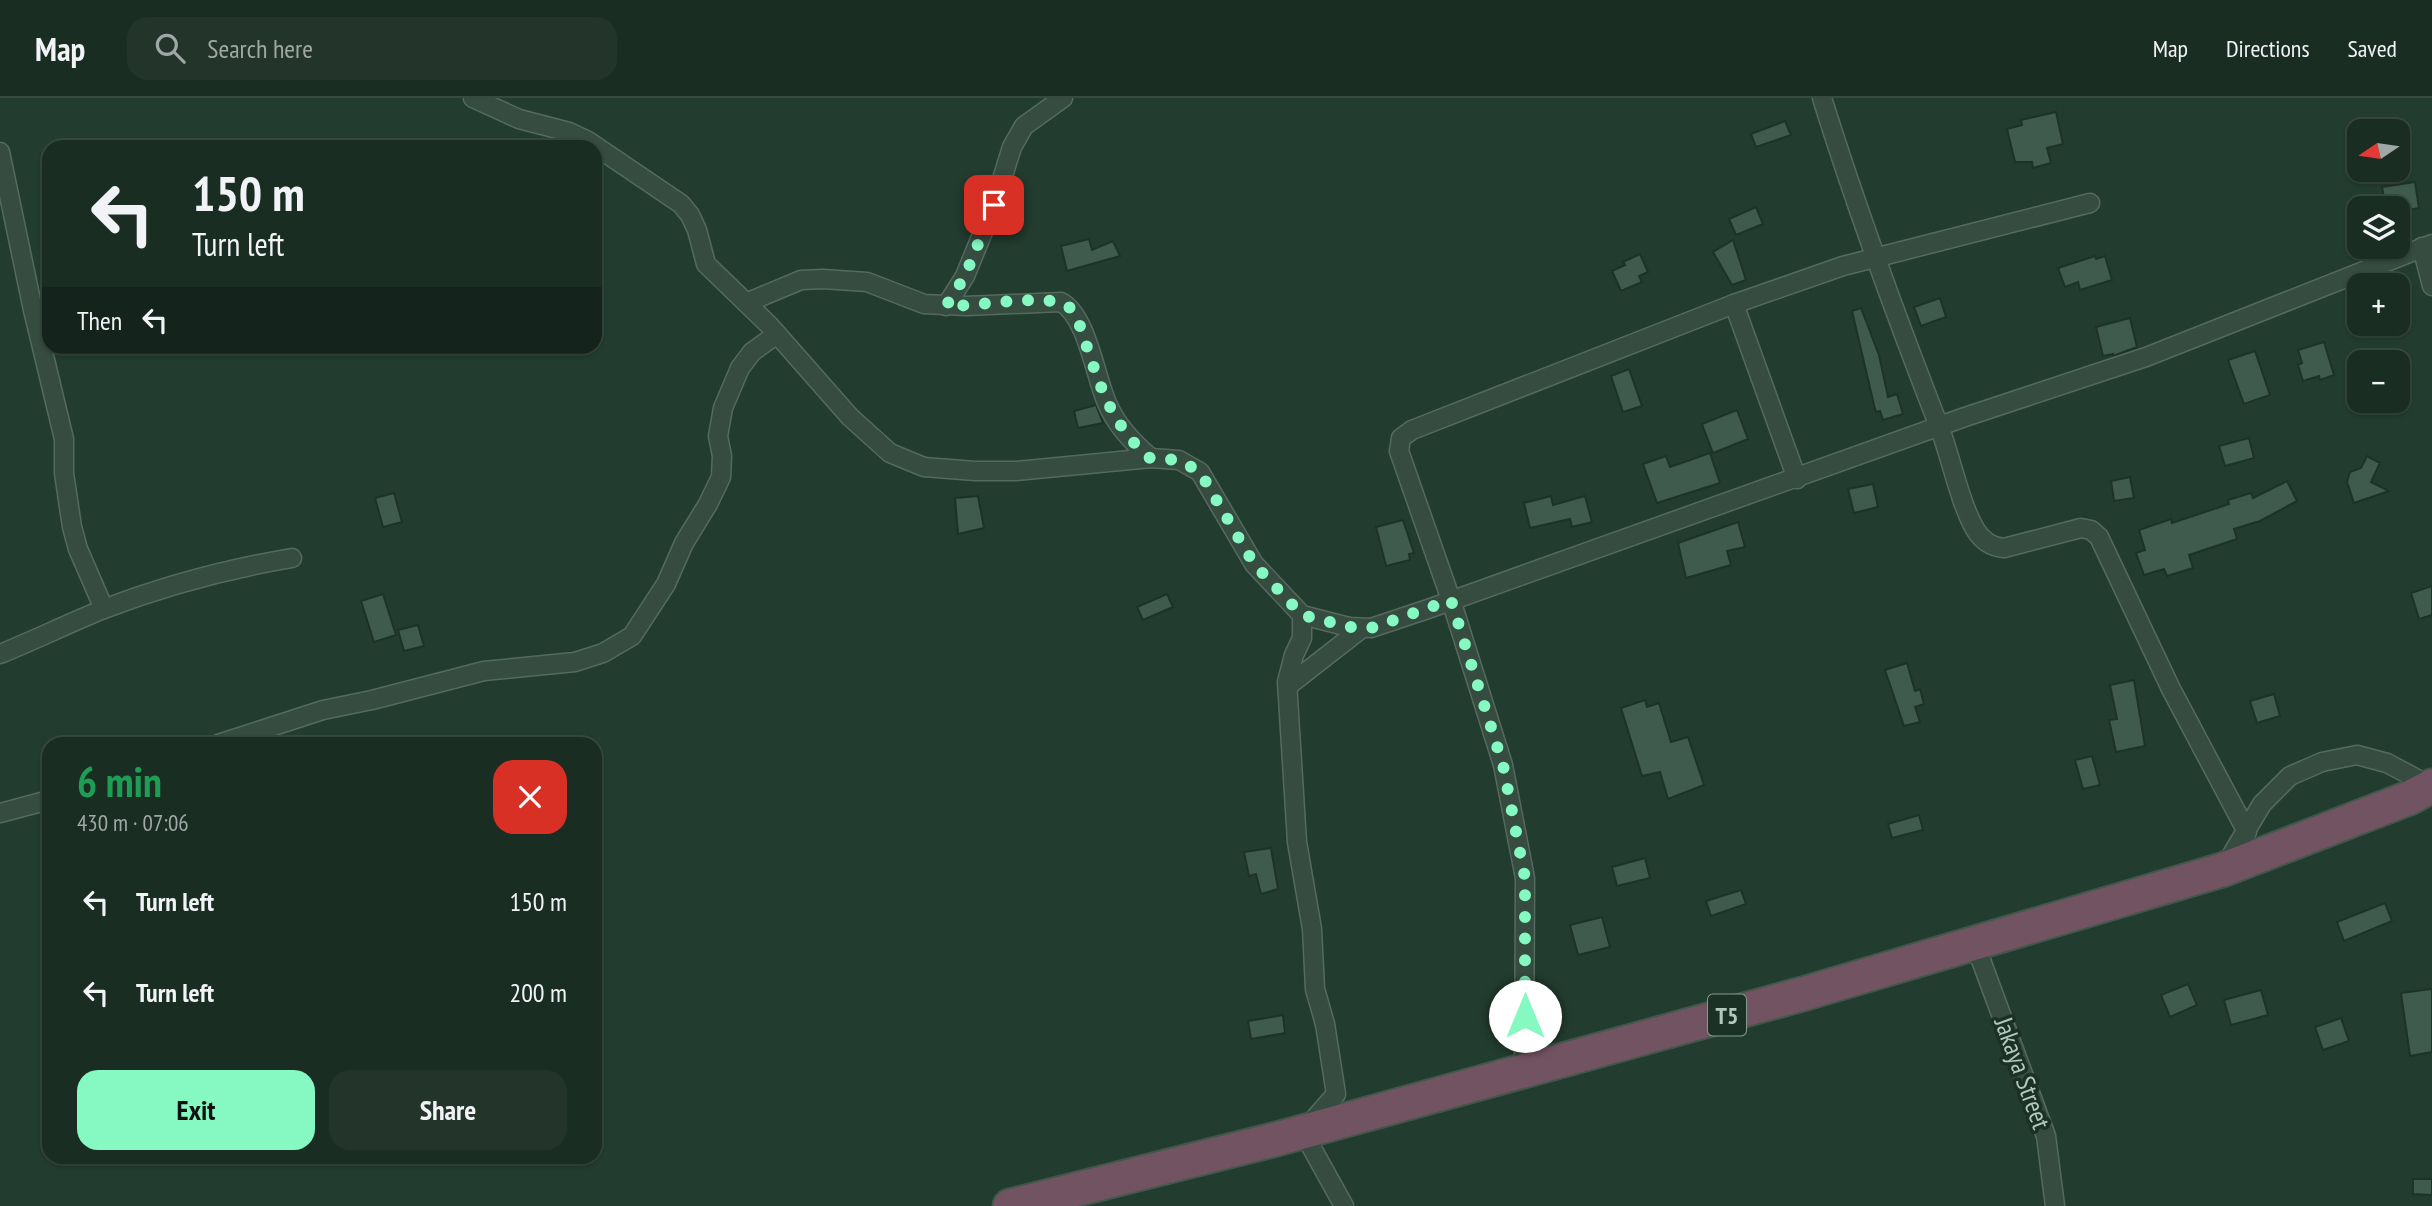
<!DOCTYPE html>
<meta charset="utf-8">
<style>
body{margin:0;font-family:"PT Sans Narrow",sans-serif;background:#23352b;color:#f1f3f6;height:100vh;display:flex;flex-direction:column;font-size:26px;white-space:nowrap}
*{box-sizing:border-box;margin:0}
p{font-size:23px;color:#9fa8a6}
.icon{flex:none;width:38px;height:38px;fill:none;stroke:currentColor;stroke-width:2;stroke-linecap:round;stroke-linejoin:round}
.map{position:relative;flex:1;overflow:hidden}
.panel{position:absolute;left:42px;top:639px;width:560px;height:427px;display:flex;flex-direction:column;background:#1a2d23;border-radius:21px;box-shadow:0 2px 5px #0004,0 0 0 2px #384941}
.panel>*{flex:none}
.guide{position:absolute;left:42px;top:42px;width:560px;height:214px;border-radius:21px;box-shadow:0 2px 5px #0004,0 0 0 2px #384941;background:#1a2d23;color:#f1f3f6;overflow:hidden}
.needle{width:46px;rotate:257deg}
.fabs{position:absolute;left:2347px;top:21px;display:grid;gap:14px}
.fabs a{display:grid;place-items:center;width:63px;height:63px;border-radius:14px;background:#1a2d23;box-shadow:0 2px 5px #0004,0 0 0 2px #384941;font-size:35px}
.pin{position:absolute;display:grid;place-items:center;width:60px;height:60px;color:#fff;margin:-30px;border-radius:14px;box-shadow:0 4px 10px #0006}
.me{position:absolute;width:77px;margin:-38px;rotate:0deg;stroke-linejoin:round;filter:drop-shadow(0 0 5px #0008)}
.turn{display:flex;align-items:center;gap:24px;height:147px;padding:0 35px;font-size:32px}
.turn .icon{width:91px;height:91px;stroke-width:2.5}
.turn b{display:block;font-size:49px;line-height:60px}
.then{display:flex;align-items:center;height:66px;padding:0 35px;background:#0003;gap:14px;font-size:26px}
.round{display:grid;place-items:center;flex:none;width:74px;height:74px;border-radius:21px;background:#23352b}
.headline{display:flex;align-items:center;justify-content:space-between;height:119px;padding:0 35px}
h1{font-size:42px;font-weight:600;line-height:52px;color:#1e9e55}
.cta{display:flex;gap:14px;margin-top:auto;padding:14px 35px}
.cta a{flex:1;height:80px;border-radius:21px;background:#86f9c2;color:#111;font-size:28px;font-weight:600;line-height:80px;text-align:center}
.cta a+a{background:#23352b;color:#f1f3f6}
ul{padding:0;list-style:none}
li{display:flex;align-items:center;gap:21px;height:91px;padding:0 35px}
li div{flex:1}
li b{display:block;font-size:26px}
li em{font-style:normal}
header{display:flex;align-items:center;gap:42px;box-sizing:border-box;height:98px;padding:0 35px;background:#1a2d23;border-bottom:2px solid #384941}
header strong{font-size:33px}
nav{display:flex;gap:38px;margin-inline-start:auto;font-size:24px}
.search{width:490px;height:63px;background:#23352b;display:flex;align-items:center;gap:18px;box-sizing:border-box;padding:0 24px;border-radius:21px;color:#9fa8a6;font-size:26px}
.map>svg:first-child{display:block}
</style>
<header>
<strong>Map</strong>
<div class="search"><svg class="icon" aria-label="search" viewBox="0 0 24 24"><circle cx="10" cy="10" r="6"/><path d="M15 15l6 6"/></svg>Search here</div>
<nav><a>Map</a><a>Directions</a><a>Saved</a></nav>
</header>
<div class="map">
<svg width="2432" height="1108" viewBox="0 0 2432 1108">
<rect width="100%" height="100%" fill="#223c2f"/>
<g fill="#3e5b4d" stroke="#1e3328" stroke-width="2">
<path d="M 2056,14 L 2063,46 L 2047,50 L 2051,65 L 2033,70 L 2032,64 L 2015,64 L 2007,31 L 2022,27 L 2021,22 Z"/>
<path d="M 1785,23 L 1791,37 L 1756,49 L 1751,36 Z"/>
<path d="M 2415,84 L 2419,110 L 2398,114 L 2398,110 L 2386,110 L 2382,89 Z"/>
<path d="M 1756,109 L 1763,126 L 1736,137 L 1729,121 Z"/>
<path d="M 1089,141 L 1092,152 L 1113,143 L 1120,158 L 1067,173 L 1061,148 Z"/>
<path d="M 1733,142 L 1746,182 L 1732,187 L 1713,154 Z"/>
<path d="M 1640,156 L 1648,174 L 1639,178 L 1642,184 L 1621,193 L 1612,173 L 1625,167 L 1623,164 Z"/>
<path d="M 2095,158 L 2096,161 L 2105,158 L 2112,182 L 2080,192 L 2078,184 L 2065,189 L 2058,170 Z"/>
<path d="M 1940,200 L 1946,219 L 1921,228 L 1914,209 Z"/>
<path d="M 1861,210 L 1879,257 L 1888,299 L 1897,296 L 1903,316 L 1883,322 L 1880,313 L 1876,314 L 1874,307 L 1852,213 Z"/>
<path d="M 2130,220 L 2137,249 L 2113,258 L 2113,256 L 2103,258 L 2096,229 Z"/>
<path d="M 2324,244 L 2334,277 L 2320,282 L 2319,278 L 2303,283 L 2298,267 L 2302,265 L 2298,252 Z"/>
<path d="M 2255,253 L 2270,297 L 2244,306 L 2228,262 Z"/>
<path d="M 1629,271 L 1642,308 L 1623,314 L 1611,278 Z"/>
<path d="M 1096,307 L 1103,325 L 1078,330 L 1074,313 Z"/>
<path d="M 1737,312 L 1748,341 L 1713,355 L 1702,326 Z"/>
<path d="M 2249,340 L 2254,360 L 2225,368 L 2219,348 Z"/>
<path d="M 1710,355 L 1720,385 L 1657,405 L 1643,366 L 1666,358 L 1670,369 Z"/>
<path d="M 2367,358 L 2380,365 L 2371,384 L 2389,393 L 2354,405 L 2347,384 L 2350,374 L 2361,370 Z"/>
<path d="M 2130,379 L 2134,400 L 2114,403 L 2111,383 Z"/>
<path d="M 2287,383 L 2297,403 L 2260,423 L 2234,431 L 2237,441 L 2189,457 L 2193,470 L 2167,478 L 2164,471 L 2144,477 L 2136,455 L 2145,452 L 2139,432 L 2171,421 L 2172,425 L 2229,406 L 2228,402 L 2251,395 L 2253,400 Z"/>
<path d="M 1873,386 L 1878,409 L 1854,415 L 1848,391 Z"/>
<path d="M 394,395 L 402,424 L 383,429 L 375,400 Z"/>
<path d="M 978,398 L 984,430 L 958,436 L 955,400 Z"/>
<path d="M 1551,398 L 1553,407 L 1585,398 L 1592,424 L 1572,429 L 1570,421 L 1530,430 L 1524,405 Z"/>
<path d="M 1403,422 L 1414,455 L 1409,456 L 1410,462 L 1386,468 L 1376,429 Z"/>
<path d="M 1738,424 L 1745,449 L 1727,453 L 1731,467 L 1686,480 L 1678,445 Z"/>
<path d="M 2432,488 L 2432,517 L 2419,521 L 2411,495 Z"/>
<path d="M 383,496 L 396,537 L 374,544 L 361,503 Z"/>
<path d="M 1167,496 L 1173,509 L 1143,522 L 1137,509 Z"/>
<path d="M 418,527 L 424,548 L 404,553 L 398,532 Z"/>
<path d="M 1907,565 L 1915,593 L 1920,591 L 1924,606 L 1915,609 L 1920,624 L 1904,628 L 1885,572 Z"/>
<path d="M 2134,582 L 2145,648 L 2116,654 L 2109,622 L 2117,621 L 2110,587 Z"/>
<path d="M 2274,596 L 2280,618 L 2257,625 L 2250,603 Z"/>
<path d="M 1645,602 L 1647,609 L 1659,605 L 1671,644 L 1688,639 L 1704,687 L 1668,701 L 1660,674 L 1642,678 L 1621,610 Z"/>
<path d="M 2092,658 L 2100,687 L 2083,691 L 2075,662 Z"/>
<path d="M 1919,717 L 1923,732 L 1892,740 L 1888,726 Z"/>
<path d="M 1271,750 L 1278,791 L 1261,796 L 1256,776 L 1249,778 L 1244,754 Z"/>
<path d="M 1645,760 L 1650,780 L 1617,788 L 1612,769 Z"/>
<path d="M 1741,792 L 1746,806 L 1711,818 L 1706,803 Z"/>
<path d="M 2385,805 L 2392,823 L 2344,843 L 2337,824 Z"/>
<path d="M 1602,819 L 1610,849 L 1578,857 L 1570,827 Z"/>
<path d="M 2188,886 L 2197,907 L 2170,919 L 2161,897 Z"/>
<path d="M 2432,891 L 2432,954 L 2410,958 L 2401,895 Z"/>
<path d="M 2261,892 L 2268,917 L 2231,927 L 2224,902 Z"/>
<path d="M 1283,917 L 1285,935 L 1251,941 L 1248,923 Z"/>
<path d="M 2341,920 L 2349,943 L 2323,952 L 2315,929 Z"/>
<path d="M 2413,1081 L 2432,1081 L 2432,1097 L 2413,1096 Z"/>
</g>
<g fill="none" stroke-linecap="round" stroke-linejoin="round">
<g stroke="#556a5f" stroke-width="21">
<g id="street">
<path d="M 473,0 L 519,21 L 569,34 L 588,43 L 681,106 L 690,117 L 697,132 L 706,166 L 769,227 L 850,319 L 890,355 L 924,369 L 975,373 L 1016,373 L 1151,360 L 1179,362 L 1200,374 L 1254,466 L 1302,517 L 1349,529 L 1371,530 L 1428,511 L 1965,319 L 2146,259 L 2432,146"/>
<path d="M 1822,0 C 1857,112 1897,221 1940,331 C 1951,360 1960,405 1975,431 C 1982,443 1991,449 2004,450 L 2081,430 L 2091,432 L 2099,439 L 2171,591 L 2247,734"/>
<path d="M 0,54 L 33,212 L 64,341 L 64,375 L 72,429 L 78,451 L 104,511"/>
<path d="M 2422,149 L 2432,188"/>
<path d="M 746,205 L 801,182 L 823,181 L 867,184 L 924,206 L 966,208 L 1061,204 C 1087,218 1095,278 1107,305 C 1116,327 1133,345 1151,360"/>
<path d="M 1734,206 L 1797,381"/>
<path d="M 946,208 L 965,178 L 994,107 L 1012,49 L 1024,28 L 1063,0"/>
<path d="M 1302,517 L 1302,540 L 1294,557 L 1287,584 L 1297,744 L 1312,831 L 1315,891 L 1325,926 L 1336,996 L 1303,1034 L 1344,1108"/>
<path d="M 0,556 C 35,542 69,525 104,511 C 166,487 227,471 292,460"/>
<path d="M 1288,588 L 1361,531"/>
<path d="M 218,646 L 323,612 L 372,602 L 484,573 L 575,564 L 603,555 L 632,538 L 666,486 L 684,445 L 708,406 L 721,379 L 722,358 L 718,338 L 723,310 L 740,270 L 752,254 L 777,236"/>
<path d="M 0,715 L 49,702"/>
<path d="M 2225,768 L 2262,706 L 2290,678 L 2322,664 L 2357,657 L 2387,665 L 2421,683 L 2413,694"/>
<path d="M 1975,846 L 2046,1038 L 2055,1108"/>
<path d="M 1524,973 L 1525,780 L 1503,667 L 1451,502 L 1399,353 L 1401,340 L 1412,332 L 1734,206 L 1843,168 L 2090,105"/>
</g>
</g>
<g stroke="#42574c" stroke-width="37">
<path id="highway" d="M 1010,1108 L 1273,1042 L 1806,895 L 2222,772 L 2409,700 L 2432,688"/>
</g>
<use href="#street" stroke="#364c41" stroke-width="18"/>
<use href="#highway" stroke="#725362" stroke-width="33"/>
</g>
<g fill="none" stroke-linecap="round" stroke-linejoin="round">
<path stroke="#86f9c2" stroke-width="12" stroke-dasharray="0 21.6" d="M 994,107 L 965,178 L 946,208 C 983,208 1022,198 1059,204 C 1067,205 1071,211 1076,217 C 1095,269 1105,323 1150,360 L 1179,362 L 1200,374 L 1254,466 L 1302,517 L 1349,529 L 1371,530 L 1451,502 L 1503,667 L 1525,780 L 1525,918"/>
</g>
<g text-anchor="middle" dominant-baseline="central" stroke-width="7" stroke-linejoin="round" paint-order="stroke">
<rect fill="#1c3126" stroke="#859b90" stroke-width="2" x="1708" y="896.5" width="38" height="41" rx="5"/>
<g font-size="24" font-weight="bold" fill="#b2c8bd">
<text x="1727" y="917">T5</text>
</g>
<g font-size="26" fill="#b2c8bd" stroke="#1c3126">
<text transform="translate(2023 975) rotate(70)">Jakaya Street</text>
</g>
</g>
</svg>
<div class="fabs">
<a><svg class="needle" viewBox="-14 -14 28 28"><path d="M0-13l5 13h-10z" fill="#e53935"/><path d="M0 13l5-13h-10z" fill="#9fa8a6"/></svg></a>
<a><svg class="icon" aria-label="layers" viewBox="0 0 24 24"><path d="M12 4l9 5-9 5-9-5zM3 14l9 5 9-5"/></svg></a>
<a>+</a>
<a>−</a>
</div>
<div class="pin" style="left:994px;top:107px;background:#d93025"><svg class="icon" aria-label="arrive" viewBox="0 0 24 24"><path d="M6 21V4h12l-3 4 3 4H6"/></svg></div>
<svg class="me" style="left:1525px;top:918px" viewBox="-20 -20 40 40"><circle r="19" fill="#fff"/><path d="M0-13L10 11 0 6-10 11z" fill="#86f9c2"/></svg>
<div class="guide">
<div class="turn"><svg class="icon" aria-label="left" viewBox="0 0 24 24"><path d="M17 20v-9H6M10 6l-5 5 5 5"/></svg><div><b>150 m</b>Turn left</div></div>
<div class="then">Then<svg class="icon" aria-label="left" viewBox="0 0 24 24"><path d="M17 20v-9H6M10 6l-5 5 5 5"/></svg></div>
</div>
<section class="panel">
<div class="headline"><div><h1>6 min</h1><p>430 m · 07:06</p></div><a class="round" style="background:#d93025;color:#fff"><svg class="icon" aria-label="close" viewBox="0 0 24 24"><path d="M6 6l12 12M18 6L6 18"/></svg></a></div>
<ul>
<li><svg class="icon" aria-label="left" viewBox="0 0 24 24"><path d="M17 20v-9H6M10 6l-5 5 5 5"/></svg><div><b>Turn left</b></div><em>150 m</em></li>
<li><svg class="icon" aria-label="left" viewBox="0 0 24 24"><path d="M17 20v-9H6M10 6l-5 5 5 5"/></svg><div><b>Turn left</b></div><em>200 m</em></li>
</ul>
<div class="cta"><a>Exit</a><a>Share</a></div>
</section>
</div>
